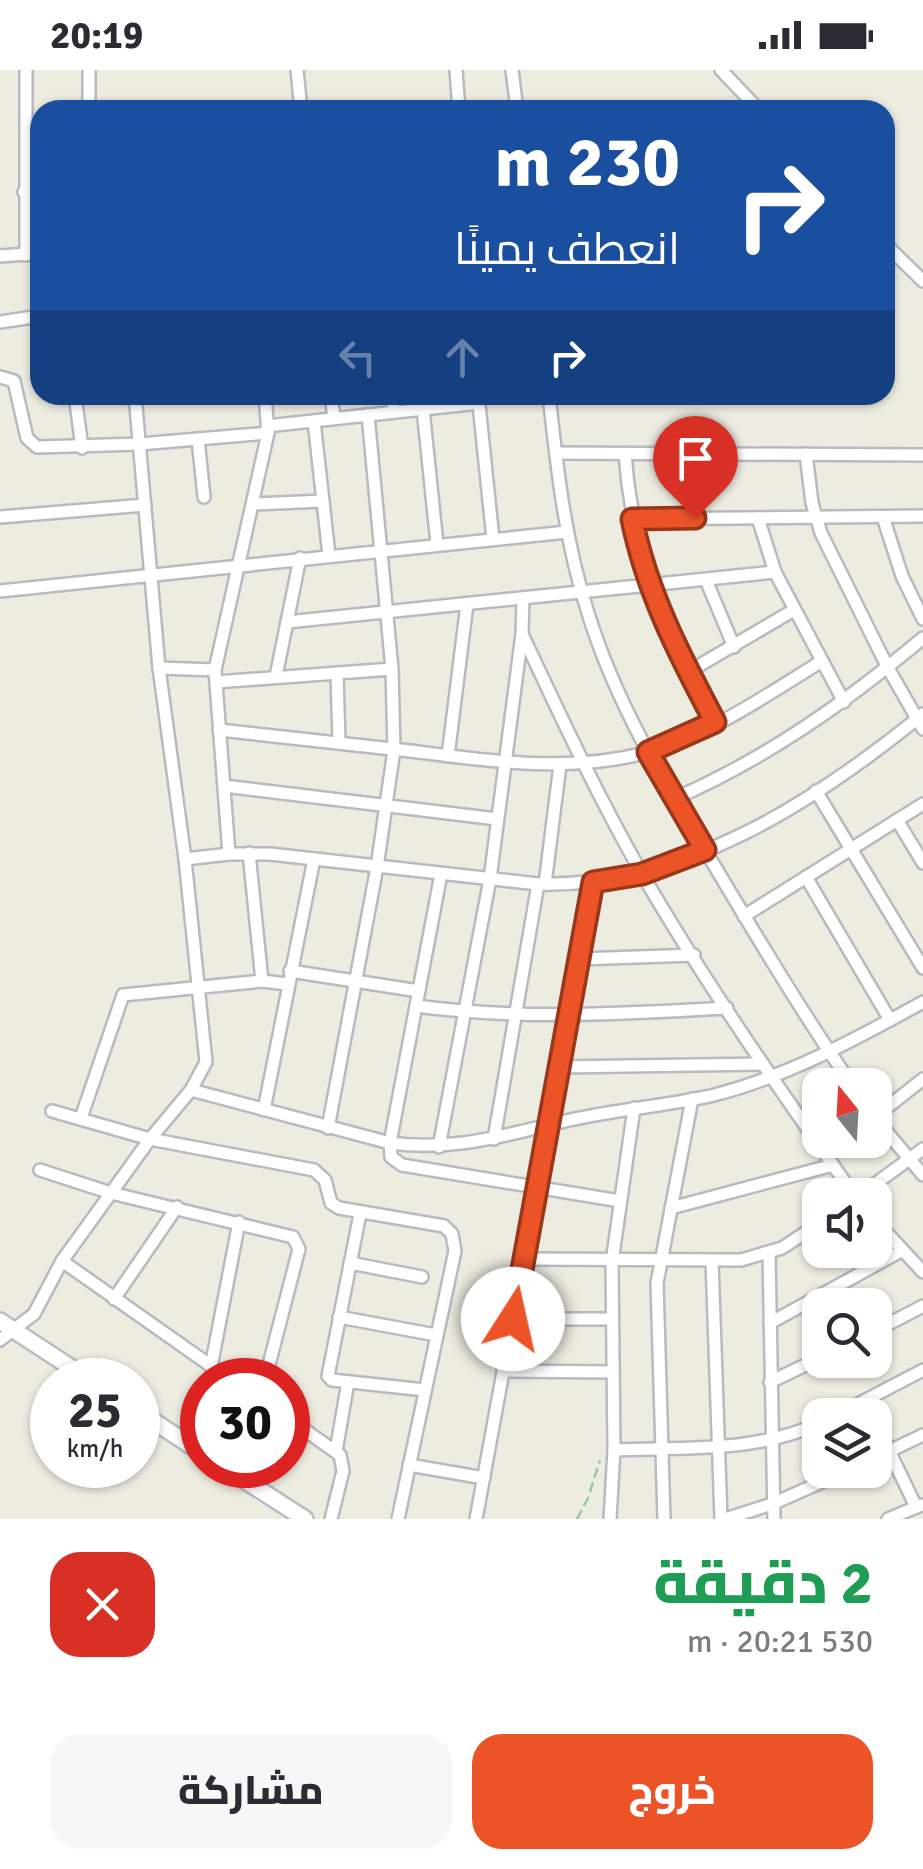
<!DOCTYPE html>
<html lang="ar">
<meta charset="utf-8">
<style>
body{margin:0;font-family:Signika,Cairo,sans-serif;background:#f7f7f7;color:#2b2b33;direction:rtl;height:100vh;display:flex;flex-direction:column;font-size:38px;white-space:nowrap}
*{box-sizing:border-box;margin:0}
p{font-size:32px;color:#7c7c81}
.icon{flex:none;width:55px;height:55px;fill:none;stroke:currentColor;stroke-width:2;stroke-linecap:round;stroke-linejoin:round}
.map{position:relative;height:1449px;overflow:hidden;direction:ltr}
.details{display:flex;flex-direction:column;background:#fff;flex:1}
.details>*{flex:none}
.top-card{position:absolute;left:30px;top:30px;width:865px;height:305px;border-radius:30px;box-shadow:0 2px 8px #0004;direction:rtl;background:#1a4fa0;color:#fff;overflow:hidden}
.needle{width:65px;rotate:342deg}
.fabs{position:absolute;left:802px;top:998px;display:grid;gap:20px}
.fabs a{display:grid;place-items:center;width:90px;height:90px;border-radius:20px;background:#fff;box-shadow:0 2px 8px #0004;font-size:50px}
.speed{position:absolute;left:30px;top:1288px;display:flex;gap:20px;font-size:50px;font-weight:700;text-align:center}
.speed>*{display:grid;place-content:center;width:130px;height:130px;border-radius:50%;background:#fff;box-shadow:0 2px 8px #0004;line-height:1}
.speed small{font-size:25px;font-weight:400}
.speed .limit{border:15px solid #d22;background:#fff;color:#111}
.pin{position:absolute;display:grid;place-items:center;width:85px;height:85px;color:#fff;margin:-102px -42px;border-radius:50% 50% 50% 0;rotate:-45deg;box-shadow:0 0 10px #0007}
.pin .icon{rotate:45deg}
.me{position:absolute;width:110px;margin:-55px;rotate:10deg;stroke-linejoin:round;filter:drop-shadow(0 0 8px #0008)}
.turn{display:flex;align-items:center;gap:35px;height:210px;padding:0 50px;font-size:45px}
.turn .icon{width:130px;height:130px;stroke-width:2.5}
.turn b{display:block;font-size:70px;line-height:85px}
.lanes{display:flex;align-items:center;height:95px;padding:0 50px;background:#0003;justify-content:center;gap:50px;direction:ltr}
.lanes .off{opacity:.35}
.round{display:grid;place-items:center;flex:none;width:105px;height:105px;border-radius:30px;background:#f7f7f7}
.headline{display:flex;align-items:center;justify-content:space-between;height:170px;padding:0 50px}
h1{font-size:60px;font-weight:800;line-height:75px;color:#1e9e55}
.cta{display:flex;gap:20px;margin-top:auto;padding:20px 50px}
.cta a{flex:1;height:115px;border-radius:30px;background:#ec5428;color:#fff;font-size:40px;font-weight:800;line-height:115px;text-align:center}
.cta a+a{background:#f7f7f7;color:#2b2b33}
.status{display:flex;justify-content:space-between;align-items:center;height:70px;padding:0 50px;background:#fff;direction:ltr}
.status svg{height:28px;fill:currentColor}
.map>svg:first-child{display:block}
</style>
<div class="status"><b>20:19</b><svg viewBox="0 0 49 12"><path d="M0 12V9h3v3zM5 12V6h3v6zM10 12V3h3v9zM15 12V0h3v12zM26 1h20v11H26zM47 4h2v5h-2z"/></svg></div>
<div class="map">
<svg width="923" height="1449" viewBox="0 0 923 1449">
<rect width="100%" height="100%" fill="#edece1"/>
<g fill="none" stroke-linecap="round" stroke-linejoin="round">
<g stroke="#b9bac0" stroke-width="16">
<g id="street">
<path d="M 26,0 L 26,185"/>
<path d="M 297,0 L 301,40"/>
<path d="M 456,0 L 459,40"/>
<path d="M 512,0 L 517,40"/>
<path d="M 721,0 L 759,40"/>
<path d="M 89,40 L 89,0"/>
<path d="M 24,122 L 40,120"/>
<path d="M 885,174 L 923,211"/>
<path d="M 0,186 L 40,183"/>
<path d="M 0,252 L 40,246"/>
<path d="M 0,307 L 14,311 L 27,368 L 37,377 L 140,374 L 268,363"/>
<path d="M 75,325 L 82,378"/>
<path d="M 331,325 L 334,348"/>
<path d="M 392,325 L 394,342"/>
<path d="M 478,325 L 493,469"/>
<path d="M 549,325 C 557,399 565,472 588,543 C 616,634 665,714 714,795 C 758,869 803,944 852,1015"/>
<path d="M 423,339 L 437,474"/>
<path d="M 314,351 L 329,485"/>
<path d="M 267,356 L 479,333"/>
<path d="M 198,369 L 204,427"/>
<path d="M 556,383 L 923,385"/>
<path d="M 625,384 C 632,487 668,563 715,653"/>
<path d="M 806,384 L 812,433 L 821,463 L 888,598 L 923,659"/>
<path d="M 253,434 L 323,431"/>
<path d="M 0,447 L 145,435"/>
<path d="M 883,447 L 902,506 L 923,549"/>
<path d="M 758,448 L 775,502 L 844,632"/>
<path d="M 632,449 L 923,446"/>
<path d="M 706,510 L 734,577"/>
<path d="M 0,521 L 567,462"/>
<path d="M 287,552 L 775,502"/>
<path d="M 522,564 C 560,645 597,725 641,802 C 705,913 780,1020 854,1125"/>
<path d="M 159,598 L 215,600"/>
<path d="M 688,602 L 794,540"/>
<path d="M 337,603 L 339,673"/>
<path d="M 276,606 L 300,488"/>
<path d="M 216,612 L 392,599"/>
<path d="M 219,660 C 283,667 346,674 410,681 C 489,691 567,703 645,683 C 705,668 770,623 822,591"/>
<path d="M 448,686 L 467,534"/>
<path d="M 224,716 L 497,749"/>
<path d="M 816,721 L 923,898"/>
<path d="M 674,729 C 767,688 845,633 923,568"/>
<path d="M 897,750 L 923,793"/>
<path d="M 249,783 L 262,911"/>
<path d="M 229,784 L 215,600 L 268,363 L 265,325"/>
<path d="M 185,789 L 229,784 L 270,784 L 538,814 C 682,818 815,732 923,644"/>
<path d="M 441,804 L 390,1073 L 391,1087 L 402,1095 L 620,1131"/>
<path d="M 806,807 L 890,950"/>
<path d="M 545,814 L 560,695"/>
<path d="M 744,846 L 923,734"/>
<path d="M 579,889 L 694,885"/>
<path d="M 290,901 L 419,921"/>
<path d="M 416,936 C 520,950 623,944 727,938"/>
<path d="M 559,997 L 763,994"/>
<path d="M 191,1020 L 390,1073 C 456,1082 507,1064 570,1050 C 618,1039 667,1036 714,1025 C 786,1007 858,968 923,932"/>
<path d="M 264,1040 L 314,789"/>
<path d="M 52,1041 L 150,1069 L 314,1100 L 325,1110 L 331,1133 L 339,1138 L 444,1156 L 452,1164 L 455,1181 L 398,1449"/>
<path d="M 875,1047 L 923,1009"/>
<path d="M 81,1048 L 123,925 L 262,911 L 287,914"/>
<path d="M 875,1048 L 923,1105"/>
<path d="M 328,1058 L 377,797 L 394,680 L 392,599 L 368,345"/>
<path d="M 494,1069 L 538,814"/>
<path d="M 439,1077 L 490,809 L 522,564 L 523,529"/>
<path d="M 40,1100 L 111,1123 L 293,1167 L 299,1179 L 265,1310"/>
<path d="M 860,1125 L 923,1079"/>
<path d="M 671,1138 L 833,1095"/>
<path d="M 360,1144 L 328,1306 L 332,1310 L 425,1320"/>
<path d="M 875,1150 L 923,1202"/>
<path d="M 769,1183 L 774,1449"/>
<path d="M 523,1189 L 741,1190 L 782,1178 L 820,1153"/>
<path d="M 62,1191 L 231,1310"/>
<path d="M 712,1191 L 721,1449"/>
<path d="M 350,1193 L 422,1207"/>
<path d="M 114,1229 L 177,1137"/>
<path d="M 339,1247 L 436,1265"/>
<path d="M 513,1249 L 612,1249"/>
<path d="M 770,1253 L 901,1181"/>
<path d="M 875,1261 L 923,1236"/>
<path d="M 0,1270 L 34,1244 L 62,1191 L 150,1069 L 191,1020 L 206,992 L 185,789 L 159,598 L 135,325"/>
<path d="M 211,1297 L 239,1152"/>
<path d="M 503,1301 L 612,1302"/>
<path d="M 770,1312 L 820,1288"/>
<path d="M 837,1345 L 923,1300"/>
<path d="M 288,1348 L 340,1385 L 343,1401 L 331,1449"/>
<path d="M 875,1351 L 916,1437"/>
<path d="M 614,1380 C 685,1377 754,1383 820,1353"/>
<path d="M 336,1381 L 348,1312"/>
<path d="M 875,1388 L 923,1365"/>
<path d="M 409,1395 L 484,1408"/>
<path d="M 476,1449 L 593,812"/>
<path d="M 610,1449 L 614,1380 L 612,1192 L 634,1038"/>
<path d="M 664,1449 L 657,1213 L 692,1029"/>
<path d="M 725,1449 L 772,1434 L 849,1400"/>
<path d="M 888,1449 L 921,1435"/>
</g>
</g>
<g stroke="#babcc3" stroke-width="20">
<g id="secondary">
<path d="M 0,1251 L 90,1310"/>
<path d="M 138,1341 L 202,1383"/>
<path d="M 221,1395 L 305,1449"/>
</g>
</g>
<path stroke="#95c6aa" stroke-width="2.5" stroke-dasharray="10 5" stroke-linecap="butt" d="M 577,1449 L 588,1428 L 600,1390"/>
<use href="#street" stroke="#fff" stroke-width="11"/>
<use href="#secondary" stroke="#fff" stroke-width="15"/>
</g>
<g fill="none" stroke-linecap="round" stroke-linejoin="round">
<g stroke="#99371a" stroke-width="25">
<path id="route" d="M 513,1249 L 593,812 L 642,804 L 705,780 L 648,682 L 715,652 C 680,586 647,523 632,449 L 695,448"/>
</g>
<use href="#route" stroke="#ec5428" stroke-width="18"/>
</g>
</svg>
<div class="fabs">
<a><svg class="needle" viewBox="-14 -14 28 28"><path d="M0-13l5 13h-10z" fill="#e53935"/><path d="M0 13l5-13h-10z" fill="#7c7c81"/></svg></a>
<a><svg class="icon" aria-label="sound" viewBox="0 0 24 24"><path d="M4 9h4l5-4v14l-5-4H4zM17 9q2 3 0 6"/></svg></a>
<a><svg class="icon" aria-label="search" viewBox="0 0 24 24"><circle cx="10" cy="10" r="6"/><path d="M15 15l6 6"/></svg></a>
<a><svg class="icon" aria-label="layers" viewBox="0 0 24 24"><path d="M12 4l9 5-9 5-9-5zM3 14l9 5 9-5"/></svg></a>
</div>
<div class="speed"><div>25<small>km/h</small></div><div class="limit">30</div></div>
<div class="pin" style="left:695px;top:448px;background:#d93025"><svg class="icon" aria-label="arrive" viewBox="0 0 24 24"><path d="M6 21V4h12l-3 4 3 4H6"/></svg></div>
<svg class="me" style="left:513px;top:1249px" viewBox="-20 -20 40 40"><circle r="19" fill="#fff"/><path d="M0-13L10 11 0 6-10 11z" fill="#ec5428"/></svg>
<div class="top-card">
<div class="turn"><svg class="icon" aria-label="right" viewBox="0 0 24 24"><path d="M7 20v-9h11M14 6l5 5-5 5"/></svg><div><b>230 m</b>انعطف يمينًا</div></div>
<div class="lanes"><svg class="icon off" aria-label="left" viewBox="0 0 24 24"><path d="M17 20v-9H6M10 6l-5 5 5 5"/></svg><svg class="icon off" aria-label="ahead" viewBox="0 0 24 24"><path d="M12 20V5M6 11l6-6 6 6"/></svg><svg class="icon" aria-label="right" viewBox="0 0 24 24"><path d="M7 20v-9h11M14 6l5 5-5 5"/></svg></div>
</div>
</div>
<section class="details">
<div class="headline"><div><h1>2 دقيقة</h1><p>530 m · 20:21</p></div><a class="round" style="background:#d93025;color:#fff"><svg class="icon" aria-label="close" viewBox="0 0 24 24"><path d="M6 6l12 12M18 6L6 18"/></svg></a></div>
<div class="cta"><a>خروج</a><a>مشاركة</a></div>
</section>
